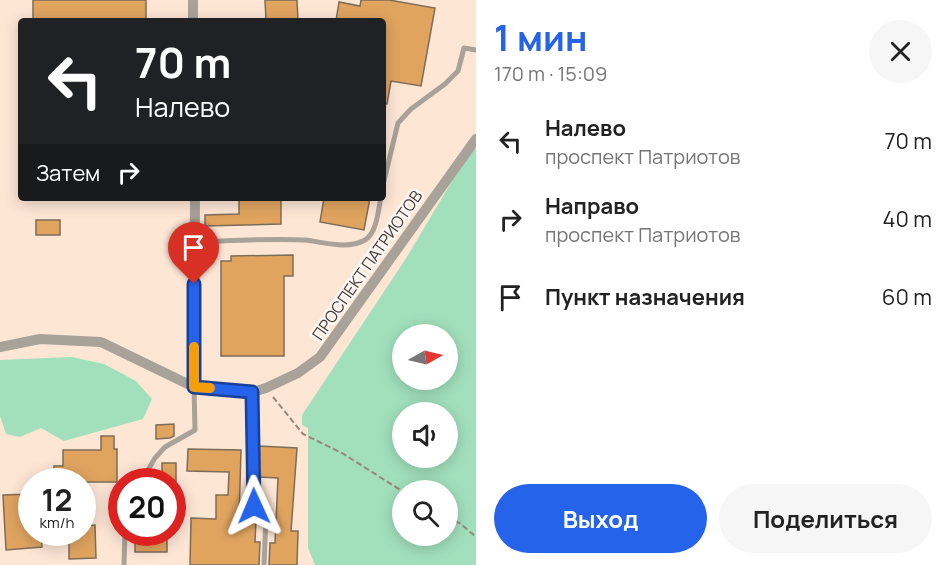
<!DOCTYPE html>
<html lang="ru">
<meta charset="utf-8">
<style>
body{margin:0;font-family:Manrope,sans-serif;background:#f6f6f6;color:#222;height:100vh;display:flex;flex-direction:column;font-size:22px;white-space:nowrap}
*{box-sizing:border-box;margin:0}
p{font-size:20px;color:#767676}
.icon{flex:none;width:33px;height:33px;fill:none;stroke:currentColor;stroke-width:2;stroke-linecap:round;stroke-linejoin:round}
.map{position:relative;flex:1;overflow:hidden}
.drawer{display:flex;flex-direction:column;background:#fff;width:474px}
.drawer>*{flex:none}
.top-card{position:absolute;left:18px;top:18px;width:368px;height:183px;border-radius:6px;box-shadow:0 3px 15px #0003;background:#202124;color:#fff;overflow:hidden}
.needle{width:39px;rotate:82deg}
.tools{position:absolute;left:392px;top:324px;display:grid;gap:12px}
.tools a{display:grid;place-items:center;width:66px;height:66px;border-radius:50%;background:#fff;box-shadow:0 3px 15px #0003;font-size:30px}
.speed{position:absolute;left:18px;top:468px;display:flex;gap:12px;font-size:30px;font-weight:700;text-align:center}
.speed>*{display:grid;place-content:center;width:78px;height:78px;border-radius:50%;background:#fff;box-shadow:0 3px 15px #0003;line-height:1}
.speed small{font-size:15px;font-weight:400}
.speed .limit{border:9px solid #d22;background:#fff;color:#111}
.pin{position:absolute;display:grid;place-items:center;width:51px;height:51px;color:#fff;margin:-62px -26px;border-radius:50% 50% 50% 0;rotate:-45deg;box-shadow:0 0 6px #0007}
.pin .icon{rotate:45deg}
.me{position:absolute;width:66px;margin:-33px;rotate:359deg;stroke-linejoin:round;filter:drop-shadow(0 0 4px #0008)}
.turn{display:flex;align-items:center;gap:21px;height:126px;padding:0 18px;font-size:27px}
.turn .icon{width:78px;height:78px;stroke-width:2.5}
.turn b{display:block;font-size:42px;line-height:51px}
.then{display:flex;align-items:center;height:57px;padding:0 18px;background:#0003;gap:12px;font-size:22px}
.round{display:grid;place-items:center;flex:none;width:63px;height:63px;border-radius:32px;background:#f6f6f6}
.headline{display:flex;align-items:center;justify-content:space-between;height:102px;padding:0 18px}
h1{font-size:36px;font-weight:700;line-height:45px;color:#2563eb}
.action{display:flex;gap:12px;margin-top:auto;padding:12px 18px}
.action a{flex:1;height:69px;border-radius:36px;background:#2563eb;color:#fff;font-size:24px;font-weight:700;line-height:69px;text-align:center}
.action a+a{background:#f6f6f6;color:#222}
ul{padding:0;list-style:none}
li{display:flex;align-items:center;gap:18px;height:78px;padding:0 18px}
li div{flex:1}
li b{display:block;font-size:22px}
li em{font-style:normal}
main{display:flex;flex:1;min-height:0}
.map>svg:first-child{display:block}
</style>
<main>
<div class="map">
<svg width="476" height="565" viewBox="0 0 476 565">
<rect width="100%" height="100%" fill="#fee6d5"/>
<g fill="#a2e0bc" fill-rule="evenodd">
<path d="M 476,148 L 476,565 L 315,565 L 308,548 L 308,428 L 302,425 L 302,415 L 405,260 L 461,166 ZM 402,334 L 447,334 L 447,380 L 402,380 ZM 402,412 L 447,412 L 447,458 L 402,458 ZM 402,490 L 447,490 L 447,536 L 402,536 Z"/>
<path d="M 72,357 L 104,364 L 136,381 L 152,399 L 143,419 L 64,441 L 41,428 L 20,437 L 6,434 L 0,416 L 0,360 Z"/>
</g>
<g fill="#e0a45f" stroke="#7d6c5a" stroke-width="1.5">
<rect x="33" y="0" width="113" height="21"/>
<path d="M 265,0 L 297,0 L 298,21 L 266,21 Z"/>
<path d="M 361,0 L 389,0 L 435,8 L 421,86 L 391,81 L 387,104 L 382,104 L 382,21 L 336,21 L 339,2 L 360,6 Z"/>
<path d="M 239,198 L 281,198 L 281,224 L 205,226 L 205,215 L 239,214 Z"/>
<path d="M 324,198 L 370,198 L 364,230 L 320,222 Z"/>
<rect x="36" y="220" width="24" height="15"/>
<path d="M 293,255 L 293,276 L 284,276 L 284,356 L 221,356 L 221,261 L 231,261 L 231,256 Z"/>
<path d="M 174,424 L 174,436 L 170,438 L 156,439 L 156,425 Z"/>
<path d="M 101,436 L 114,436 L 114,449 L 117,449 L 117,482 L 54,482 L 54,466 L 63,466 L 63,450 L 101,450 Z"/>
<path d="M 259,446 L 297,448 L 291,531 L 298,531 L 297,565 L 269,565 L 270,543 L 275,543 L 278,478 L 259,477 Z"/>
<path d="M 188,449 L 241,450 L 239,520 L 256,520 L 255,542 L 260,542 L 259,565 L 190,565 L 191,518 L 216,519 L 216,495 L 228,495 L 229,472 L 187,471 Z"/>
<rect x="162" y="463" width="14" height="19"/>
<path d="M 32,494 L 32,532 L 41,532 L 42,547 L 6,550 L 3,495 Z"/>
<path d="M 95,525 L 96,558 L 69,559 L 69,532 L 82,532 L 82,526 Z"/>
<rect x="135" y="532" width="32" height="20"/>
</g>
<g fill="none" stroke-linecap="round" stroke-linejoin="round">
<g stroke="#98887c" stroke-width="2" stroke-dasharray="6 3" stroke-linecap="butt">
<path d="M 273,397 L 303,434 L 342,453 L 402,491"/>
<path d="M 447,517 L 461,524 L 476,537"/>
</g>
<g stroke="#a9a299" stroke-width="5">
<path d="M 382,189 L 398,123 L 411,109 L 445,84 L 458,71 L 464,48 L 476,50"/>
<path d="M 195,242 C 231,241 269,238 305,240 C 324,242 347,250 365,240 C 377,233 378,210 381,198"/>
<path d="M 252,392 L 254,506 L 266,516 L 264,565"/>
<path d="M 141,482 L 155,458 L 165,447 L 195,430 L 194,387"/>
<path d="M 124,565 L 125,532"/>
</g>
<g stroke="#a9a299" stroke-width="10">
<path d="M 193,0 L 193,21"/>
<path d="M 0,347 L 40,339 L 101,342 L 194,387 L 252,392 L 266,388 L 298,373 L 320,357 L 476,139"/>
<path d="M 194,387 L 195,198"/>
</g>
</g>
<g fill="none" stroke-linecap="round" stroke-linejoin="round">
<g stroke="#184099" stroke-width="15">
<path id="route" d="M 194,284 L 194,387 L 252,392 L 254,506"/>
</g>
<use href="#route" stroke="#2563eb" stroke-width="10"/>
<path stroke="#f59e0b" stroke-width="10" d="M 194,347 L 194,387 L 210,388"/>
</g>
<g text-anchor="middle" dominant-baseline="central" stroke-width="5" stroke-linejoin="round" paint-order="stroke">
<g font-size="16" fill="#423932" stroke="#fcf7f4">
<text transform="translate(367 265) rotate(-55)">ПРОСПЕКТ ПАТРИОТОВ</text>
</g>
</g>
</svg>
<div class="tools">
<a><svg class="needle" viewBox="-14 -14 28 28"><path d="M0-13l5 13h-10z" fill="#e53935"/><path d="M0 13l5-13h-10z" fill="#767676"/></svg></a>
<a><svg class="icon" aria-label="sound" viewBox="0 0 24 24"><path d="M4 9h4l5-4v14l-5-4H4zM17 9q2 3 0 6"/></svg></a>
<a><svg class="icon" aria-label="search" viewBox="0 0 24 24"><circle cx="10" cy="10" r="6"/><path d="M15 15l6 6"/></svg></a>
</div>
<div class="speed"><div>12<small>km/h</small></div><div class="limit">20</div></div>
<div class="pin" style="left:194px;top:284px;background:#d93025"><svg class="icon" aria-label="arrive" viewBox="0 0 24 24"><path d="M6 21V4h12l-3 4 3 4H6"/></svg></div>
<svg class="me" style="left:254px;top:506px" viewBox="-20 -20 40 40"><path d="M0-17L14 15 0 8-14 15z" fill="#2563eb" stroke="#fff" stroke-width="4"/></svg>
<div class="top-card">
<div class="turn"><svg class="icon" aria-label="left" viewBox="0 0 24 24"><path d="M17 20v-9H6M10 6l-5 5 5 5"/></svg><div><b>70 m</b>Налево</div></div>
<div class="then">Затем<svg class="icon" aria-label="right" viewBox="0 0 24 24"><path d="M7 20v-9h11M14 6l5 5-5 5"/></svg></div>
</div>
</div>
<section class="drawer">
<div class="headline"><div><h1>1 мин</h1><p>170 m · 15:09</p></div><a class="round"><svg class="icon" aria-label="close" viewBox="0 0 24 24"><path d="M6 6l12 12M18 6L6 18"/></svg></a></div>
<ul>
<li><svg class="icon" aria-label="left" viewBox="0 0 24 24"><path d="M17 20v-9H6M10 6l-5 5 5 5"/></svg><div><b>Налево</b><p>проспект Патриотов</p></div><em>70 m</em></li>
<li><svg class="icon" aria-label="right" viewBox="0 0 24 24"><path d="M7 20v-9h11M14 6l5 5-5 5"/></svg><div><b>Направо</b><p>проспект Патриотов</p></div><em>40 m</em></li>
<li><svg class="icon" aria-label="arrive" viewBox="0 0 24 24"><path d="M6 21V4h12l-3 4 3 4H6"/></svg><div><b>Пункт назначения</b></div><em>60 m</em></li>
</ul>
<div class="action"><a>Выход</a><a>Поделиться</a></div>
</section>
</main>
